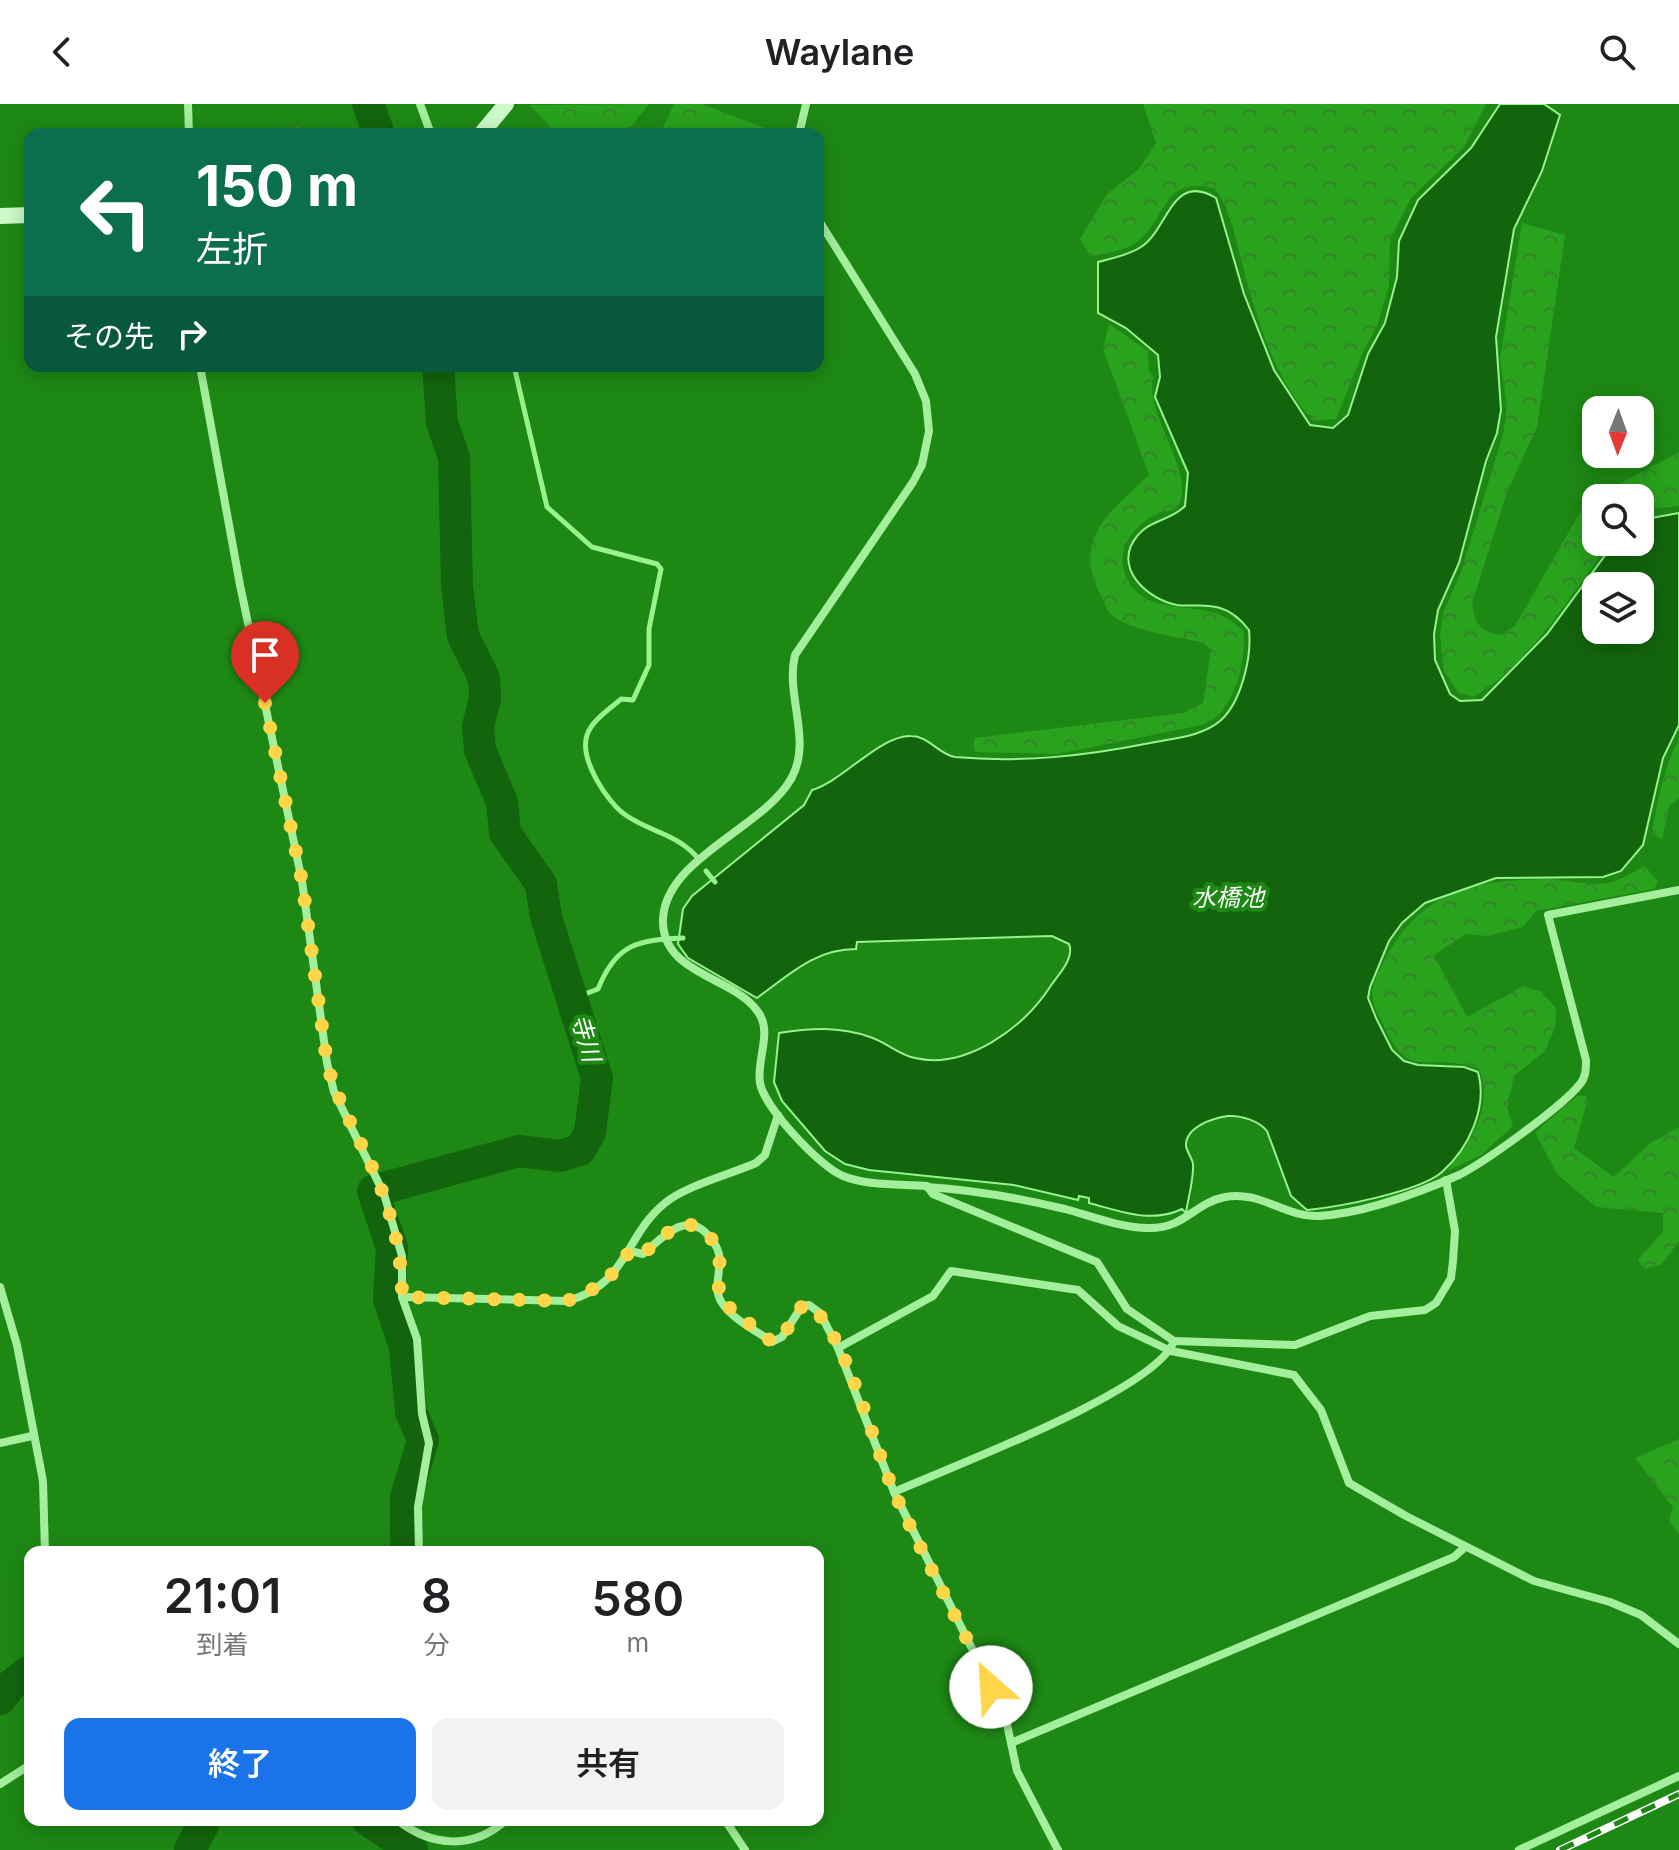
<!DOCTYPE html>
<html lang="ja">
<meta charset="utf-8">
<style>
body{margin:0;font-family:Inter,"Noto Sans JP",sans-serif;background:#f2f2f2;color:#202124;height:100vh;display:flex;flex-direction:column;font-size:30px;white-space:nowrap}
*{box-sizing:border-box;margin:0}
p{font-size:26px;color:#757577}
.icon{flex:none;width:44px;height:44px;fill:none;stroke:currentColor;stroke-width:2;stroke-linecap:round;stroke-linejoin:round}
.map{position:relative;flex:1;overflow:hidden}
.side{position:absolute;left:24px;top:1442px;width:800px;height:280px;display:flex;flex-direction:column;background:#fff;border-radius:16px;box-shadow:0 4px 20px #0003}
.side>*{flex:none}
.top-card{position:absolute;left:24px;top:24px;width:800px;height:244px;border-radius:16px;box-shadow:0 4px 20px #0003;background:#0b6e4f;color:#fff;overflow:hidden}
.needle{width:52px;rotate:181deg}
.tools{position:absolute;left:1582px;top:292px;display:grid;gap:16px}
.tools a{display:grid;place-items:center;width:72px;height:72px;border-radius:16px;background:#fff;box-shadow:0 4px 20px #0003;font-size:40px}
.pin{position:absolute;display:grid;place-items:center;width:68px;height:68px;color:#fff;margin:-82px -34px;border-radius:50% 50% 50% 0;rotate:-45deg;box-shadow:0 0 8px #0007}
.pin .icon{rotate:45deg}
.me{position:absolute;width:88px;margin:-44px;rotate:334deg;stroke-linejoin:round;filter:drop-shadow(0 0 6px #0008)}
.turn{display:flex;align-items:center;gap:28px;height:168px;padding:0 40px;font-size:36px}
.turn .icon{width:104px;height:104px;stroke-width:2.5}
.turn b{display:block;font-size:56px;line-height:68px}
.then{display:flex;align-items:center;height:76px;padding:0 40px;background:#0003;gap:16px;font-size:30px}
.eta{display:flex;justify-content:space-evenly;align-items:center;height:136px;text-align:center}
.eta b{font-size:48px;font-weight:600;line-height:56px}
.action{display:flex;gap:16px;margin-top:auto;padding:16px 40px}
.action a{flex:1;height:92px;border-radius:16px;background:#1a73e8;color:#fff;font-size:32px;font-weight:600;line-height:92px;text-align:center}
.action a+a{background:#f2f2f2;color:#202124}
header{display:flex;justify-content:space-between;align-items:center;height:104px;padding:0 40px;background:#fff;font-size:36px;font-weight:600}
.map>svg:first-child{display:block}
</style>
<header><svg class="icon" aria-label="back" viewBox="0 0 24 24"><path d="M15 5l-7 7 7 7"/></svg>Waylane<svg class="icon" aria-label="search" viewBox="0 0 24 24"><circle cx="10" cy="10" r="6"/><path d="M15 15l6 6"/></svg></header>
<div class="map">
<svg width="1679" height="1746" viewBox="0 0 1679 1746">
<defs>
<pattern id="forest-crowns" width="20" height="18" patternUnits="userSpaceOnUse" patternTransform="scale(2)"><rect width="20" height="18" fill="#29a21d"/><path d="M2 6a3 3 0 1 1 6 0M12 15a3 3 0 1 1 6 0" fill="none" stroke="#35842d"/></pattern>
</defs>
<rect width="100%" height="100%" fill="#1e8815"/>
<g fill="url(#forest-crowns)">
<path d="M 649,0 L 625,30 L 557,30 L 530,1 Z"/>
<path d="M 674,0 L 702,0 L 780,30 L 660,30 Z"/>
<path d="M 1143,0 L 1486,0 L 1464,43 L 1412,93 L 1390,135 L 1389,181 L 1377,222 L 1364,246 L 1336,315 L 1314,317 C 1274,277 1256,212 1242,159 C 1235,134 1231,105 1214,84 C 1161,73 1169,112 1138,137 C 1126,147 1105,150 1090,152 L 1080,135 L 1107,90 L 1139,65 L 1156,39 Z"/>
<path d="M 1522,119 L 1565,131 L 1537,323 L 1507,388 L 1472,500 C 1475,521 1481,528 1501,531 L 1515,522 L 1586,398 L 1679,348 L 1679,402 L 1648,405 L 1640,410 L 1640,394 L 1596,394 L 1596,438 L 1610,438 C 1573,488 1528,563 1473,593 L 1458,588 L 1444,567 L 1440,532 L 1443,509 L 1461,468 L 1503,331 L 1507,302 L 1500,255 Z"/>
<path d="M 1109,220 L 1148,247 L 1149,267 L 1154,273 C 1144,304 1180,347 1182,383 C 1182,391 1182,399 1175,404 C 1170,408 1162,407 1157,410 C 1136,420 1117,442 1124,467 C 1137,508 1180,500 1212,508 C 1224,511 1233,518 1243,526 C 1247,549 1238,587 1223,606 C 1219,613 1209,617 1202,621 L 1058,650 L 976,648 L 973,641 L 975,634 L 1183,609 L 1203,599 L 1211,546 L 1204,539 C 1180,533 1129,527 1110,510 C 1106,505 1102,494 1099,488 C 1072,432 1113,406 1149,371 L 1103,245 Z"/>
<path d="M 1679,634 L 1679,694 L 1669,702 L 1662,735 L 1652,730 C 1657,696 1664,665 1679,634 Z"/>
<path d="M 1645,762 L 1658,778 L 1654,785 L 1536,807 L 1523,823 L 1487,832 L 1466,830 L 1434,851 L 1467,913 L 1524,882 L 1541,888 L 1556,904 L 1555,924 L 1545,947 L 1514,972 L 1507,1003 L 1513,1022 L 1481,1051 L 1447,1067 C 1471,1036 1494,1005 1479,965 C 1426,945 1410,983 1381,916 C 1374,902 1369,892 1375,876 C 1411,794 1458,776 1545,775 C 1566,775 1591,783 1612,778 C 1623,775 1635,767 1645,762 Z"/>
<path d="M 1577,992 L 1586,992 L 1587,999 L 1574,1044 L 1614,1073 L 1649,1040 L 1679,1023 L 1679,1137 L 1662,1160 L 1644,1165 L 1638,1155 L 1663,1128 L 1663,1109 L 1596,1103 L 1557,1070 L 1535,1028 Z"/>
<path d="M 1679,1335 L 1679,1430 L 1669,1417 L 1673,1403 L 1635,1354 Z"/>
</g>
<path fill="#13650d" stroke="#98f28d" stroke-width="2" fill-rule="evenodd" d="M 1500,0 L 1544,0 L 1560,11 L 1542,67 L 1514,125 L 1496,233 L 1501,306 L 1497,329 L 1486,357 L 1459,459 L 1438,506 L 1434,530 L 1435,556 L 1450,590 L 1460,597 L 1482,596 L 1547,530 L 1615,438 L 1640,438 L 1640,416 L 1679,409 L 1679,621 L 1663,654 L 1643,741 L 1621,767 L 1603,773 L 1496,774 L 1425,799 L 1402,819 L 1389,837 L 1370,883 L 1368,894 L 1376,914 L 1392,946 L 1404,957 L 1418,961 L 1464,963 L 1478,968 C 1488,1003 1469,1044 1442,1068 C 1419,1088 1338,1103 1307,1106 L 1291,1092 L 1267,1027 C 1259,1017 1241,1011 1228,1012 C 1213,1014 1185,1023 1186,1042 C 1187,1048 1192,1054 1193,1060 C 1194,1075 1188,1094 1186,1109 L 1182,1105 C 1151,1120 1120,1107 1089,1099 L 1089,1094 L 1079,1092 L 1078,1096 L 1014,1081 L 869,1066 L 845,1060 L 825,1047 L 782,997 L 774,978 L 779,929 C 810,924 839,922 870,933 C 886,938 899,951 915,954 C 966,966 1023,924 1050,883 C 1058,871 1075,854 1069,840 L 1052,832 L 857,838 L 856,845 C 815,845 790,870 757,894 L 688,854 L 678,840 L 683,805 L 692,792 L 804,701 L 812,686 C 843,677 880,631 911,632 C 929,632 938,650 955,653 C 1022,659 1085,652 1150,639 C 1173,634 1201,633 1220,617 C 1241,599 1252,553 1249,526 C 1242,517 1231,507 1220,504 C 1206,499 1191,503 1177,501 C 1146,495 1111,462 1138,431 C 1150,416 1172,416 1185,402 L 1188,369 L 1155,293 L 1160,273 L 1158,251 L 1126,224 L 1098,209 L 1098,158 C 1113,154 1129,151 1141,143 C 1168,126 1172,67 1216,94 L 1244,190 L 1274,266 L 1310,321 L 1333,324 L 1348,311 L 1368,250 L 1385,219 L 1397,173 L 1399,137 L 1418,96 L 1471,44 ZM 1596,482 L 1640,482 L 1640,526 L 1596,526 Z"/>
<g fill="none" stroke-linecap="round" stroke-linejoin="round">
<g stroke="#98f28d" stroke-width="5">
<path d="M 514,262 L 547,403 L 592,443 L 657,460 L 661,465 L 649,525 L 649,561 L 633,596 L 621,595 C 610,605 592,616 587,631 C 579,655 607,699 627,712 C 651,728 676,730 696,752"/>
<path d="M 706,767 L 715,778"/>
<path d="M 572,895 L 598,885 C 616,840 637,836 683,834"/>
</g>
<g stroke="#13650d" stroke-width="32">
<path d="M 368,0 L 379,30"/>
<path d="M 406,1448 L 406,1393 L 423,1336 L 411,1308 L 405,1243 L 389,1195 L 392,1144 L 373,1087 L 519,1047 L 560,1052 L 580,1046 L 590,1028 L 597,974 L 546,813 L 541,780 L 505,729 L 502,698 L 480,646 L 478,622 L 485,595 L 484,574 L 463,532 L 457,482 L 454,353 L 442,319 L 438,262"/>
<path d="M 0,1595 L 10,1582 L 30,1567"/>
<path d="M 368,1716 L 412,1746"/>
<path d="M 190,1746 L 203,1721 L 198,1716"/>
</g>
</g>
<g fill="#43b039" stroke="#2f7b28" stroke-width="2">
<path d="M 299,22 L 301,30 L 280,30 L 279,26 Z"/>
<path d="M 334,24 L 335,30 L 308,30 L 308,29 Z"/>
</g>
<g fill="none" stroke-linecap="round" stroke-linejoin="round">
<g stroke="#a3ef9b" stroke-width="8">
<path d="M 188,0 L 189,30"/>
<path d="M 420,0 L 431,30"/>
<path d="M 799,30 L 806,0"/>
<path d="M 818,115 L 915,270 L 926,297 L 929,327 L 922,361 L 913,378 L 795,551 C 785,592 813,637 791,675 C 763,724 666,754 663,815 C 661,871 734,872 758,908 C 773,928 756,956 760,979 C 764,1003 820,1063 843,1072 C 867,1082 900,1080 927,1082 L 933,1090 L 1097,1158 L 1127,1205 L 1174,1237 C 1156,1287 950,1363 894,1388 L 1005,1611 L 1017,1667 L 1058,1746"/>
<path d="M 200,262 L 240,481 L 302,777 L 327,959 L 334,988 L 384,1090 L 402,1152 L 402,1193 L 417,1235 L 422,1310 L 429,1339 L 418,1403 L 419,1448"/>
<path d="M 927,1083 C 975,1086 1019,1094 1065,1105 C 1091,1112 1122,1124 1148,1124 C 1185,1125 1194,1099 1225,1093 C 1260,1086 1286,1114 1319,1112 C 1366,1109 1416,1090 1459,1071 C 1485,1058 1563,1002 1580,980 C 1586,973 1586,965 1586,956 L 1548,811 L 1679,786"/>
<path d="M 630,1147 L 643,1150 C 660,1136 684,1107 706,1129 C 712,1135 717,1141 719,1150 C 722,1166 712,1185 722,1199 C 732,1215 757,1227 772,1238 L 782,1233 L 802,1202 L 809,1201 L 820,1209 L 838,1244"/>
<path d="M 0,1183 L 17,1241 L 43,1377 L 45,1448"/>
<path d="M 402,1193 L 567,1197 C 628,1181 624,1132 665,1099 C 685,1082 731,1070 756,1059 L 765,1051 L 778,1011"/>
<path d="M 1174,1237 L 1295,1241 L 1370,1212 L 1425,1206 L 1436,1199 L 1451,1174 L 1453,1157 L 1455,1127 L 1446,1076"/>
<path d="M 0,1339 L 32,1332"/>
<path d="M 894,1388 L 838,1244 L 933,1192 L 951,1167 L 1078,1186 L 1118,1222 L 1171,1247 L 1294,1271 L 1321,1306 L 1349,1379 L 1406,1412 L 1534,1477 L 1610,1498 L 1641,1511 L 1679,1540"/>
<path d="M 1011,1639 L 1454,1453 L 1465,1443"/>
<path d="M 0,1680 L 30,1661"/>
<path d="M 397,1716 C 432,1743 473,1746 506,1716"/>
<path d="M 725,1716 L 745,1746"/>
<path d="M 1519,1746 L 1679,1672"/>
</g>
<g stroke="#ccfac8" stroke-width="16">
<path d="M 481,30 L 506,0"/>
<path d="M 0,112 L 30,111"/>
</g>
<g stroke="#fff" stroke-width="8">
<path id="rail" d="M 1560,1746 L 1679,1690"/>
</g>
<use href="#rail" stroke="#1e8815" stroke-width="5" stroke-dasharray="15" stroke-linecap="butt"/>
</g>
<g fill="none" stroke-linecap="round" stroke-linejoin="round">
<path stroke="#ffd54a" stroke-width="14" stroke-dasharray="0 25.2" d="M 265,599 L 302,777 L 327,959 C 335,990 349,1015 363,1044 C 387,1092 402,1139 402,1193 L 567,1197 L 604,1180 L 630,1147 L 643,1150 C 661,1135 684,1106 707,1130 C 713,1136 718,1143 719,1152 C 721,1167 717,1181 720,1196 L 772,1238 L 782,1233 L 802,1202 L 809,1201 C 846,1228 874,1344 895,1390 C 925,1455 959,1519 991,1583"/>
</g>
<g text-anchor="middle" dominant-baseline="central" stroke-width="8" stroke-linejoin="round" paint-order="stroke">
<g font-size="24" font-style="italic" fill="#fbfffb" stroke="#1e8815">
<text x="1228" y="793">水橋池</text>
<text transform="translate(586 934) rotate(74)">寺川</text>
</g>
</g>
</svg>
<div class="tools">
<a><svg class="needle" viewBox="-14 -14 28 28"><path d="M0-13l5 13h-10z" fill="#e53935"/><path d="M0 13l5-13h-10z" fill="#757577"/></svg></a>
<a><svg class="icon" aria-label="search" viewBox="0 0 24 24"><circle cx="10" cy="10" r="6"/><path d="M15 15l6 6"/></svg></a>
<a><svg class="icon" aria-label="layers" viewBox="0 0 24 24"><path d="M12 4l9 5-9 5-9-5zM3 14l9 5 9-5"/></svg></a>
</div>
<div class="pin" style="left:265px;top:599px;background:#d93025"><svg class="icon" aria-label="arrive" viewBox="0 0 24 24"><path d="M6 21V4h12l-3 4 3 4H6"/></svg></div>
<svg class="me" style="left:991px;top:1583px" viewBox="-20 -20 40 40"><circle r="19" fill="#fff"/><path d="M0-13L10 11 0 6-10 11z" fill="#ffd54a"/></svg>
<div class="top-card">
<div class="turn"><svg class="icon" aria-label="left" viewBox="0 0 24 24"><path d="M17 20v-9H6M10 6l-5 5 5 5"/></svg><div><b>150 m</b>左折</div></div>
<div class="then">その先<svg class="icon" aria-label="right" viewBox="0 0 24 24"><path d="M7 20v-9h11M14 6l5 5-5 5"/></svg></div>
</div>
<section class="side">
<div class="eta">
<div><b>21:01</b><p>到着</p></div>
<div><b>8</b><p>分</p></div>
<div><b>580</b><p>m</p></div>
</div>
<div class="action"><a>終了</a><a>共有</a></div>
</section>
</div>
